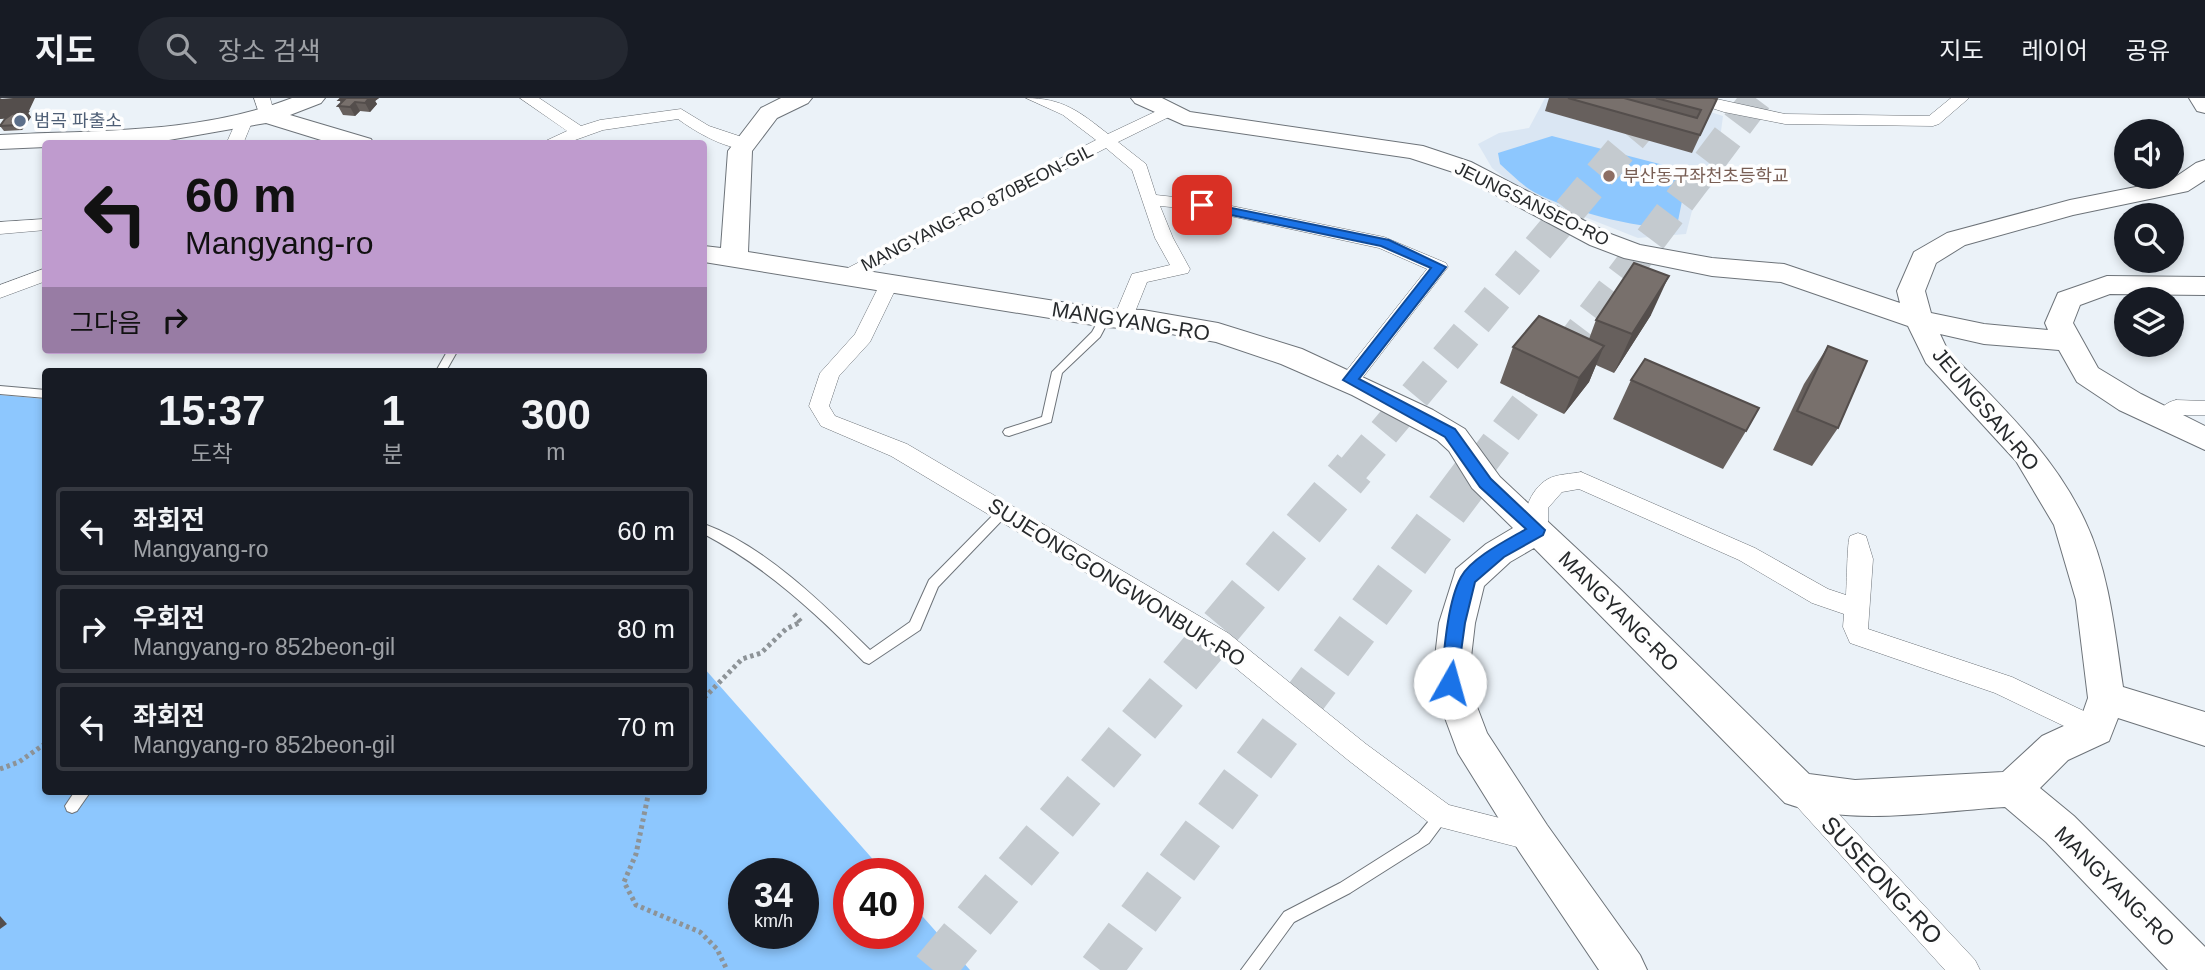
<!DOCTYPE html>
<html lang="ko">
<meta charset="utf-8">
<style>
body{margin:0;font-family:Helvetica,"Noto Sans KR",sans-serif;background:#242831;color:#f1f3f6;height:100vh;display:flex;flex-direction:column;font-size:26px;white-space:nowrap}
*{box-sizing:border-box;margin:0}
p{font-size:23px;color:#9ea1a6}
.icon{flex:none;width:38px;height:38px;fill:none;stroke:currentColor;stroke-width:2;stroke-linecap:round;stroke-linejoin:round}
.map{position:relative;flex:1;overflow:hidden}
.side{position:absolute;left:42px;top:270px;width:665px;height:427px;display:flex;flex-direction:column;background:#171b24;border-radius:7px;box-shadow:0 4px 10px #0003}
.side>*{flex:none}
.hud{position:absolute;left:42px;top:42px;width:665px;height:214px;border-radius:7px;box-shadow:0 4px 10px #0003;background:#bf9bce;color:#111;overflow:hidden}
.fabs{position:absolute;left:2114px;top:21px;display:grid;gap:14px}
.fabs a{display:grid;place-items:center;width:70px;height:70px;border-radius:50%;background:#171b24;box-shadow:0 4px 10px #0003;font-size:35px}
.speed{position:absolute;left:728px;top:760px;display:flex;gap:14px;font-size:35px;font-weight:700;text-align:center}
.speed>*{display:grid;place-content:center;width:91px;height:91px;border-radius:50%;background:#171b24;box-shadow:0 4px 10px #0003;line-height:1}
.speed small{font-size:18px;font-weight:400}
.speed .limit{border:10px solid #d22;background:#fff;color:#111}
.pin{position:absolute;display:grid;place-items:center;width:60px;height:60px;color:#fff;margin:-30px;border-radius:14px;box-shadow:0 4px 10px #0006}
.me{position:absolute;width:77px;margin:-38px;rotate:7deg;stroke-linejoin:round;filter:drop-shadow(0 0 5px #0008)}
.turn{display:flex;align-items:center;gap:24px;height:147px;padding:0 28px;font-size:32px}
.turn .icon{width:91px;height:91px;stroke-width:2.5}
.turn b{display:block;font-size:49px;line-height:60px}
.then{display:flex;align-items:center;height:66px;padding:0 28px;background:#0003;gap:14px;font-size:26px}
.eta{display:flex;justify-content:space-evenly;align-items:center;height:119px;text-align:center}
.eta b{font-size:42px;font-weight:600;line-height:49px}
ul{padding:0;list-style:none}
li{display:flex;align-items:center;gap:21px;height:88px;margin:0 14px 10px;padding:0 14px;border:4px solid #363941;border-radius:7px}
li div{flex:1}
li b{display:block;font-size:26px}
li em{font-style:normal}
header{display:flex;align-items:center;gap:42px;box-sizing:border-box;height:98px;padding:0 35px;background:#171b24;border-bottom:2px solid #363941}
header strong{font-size:33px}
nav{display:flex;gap:38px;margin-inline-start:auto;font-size:24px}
.search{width:490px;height:63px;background:#242831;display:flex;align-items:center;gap:18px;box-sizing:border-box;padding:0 24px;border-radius:38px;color:#9ea1a6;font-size:26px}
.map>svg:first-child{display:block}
</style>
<header>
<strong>지도</strong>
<div class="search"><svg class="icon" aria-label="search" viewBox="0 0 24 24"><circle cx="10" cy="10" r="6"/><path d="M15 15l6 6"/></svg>장소 검색</div>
<nav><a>지도</a><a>레이어</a><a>공유</a></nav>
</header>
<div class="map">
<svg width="2205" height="872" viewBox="0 0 2205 872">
<rect width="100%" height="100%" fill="#ebf2f8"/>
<path fill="#dae6f3" d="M 1545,0 L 1667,0 L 1723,18 L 1714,86 L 1694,105 L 1686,136 L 1638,140 L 1526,96 L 1492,70 L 1478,46 L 1499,35 L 1529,30 Z"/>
<g fill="#8dc7fe" fill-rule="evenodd">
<path d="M 1552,38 L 1698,76 L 1699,89 L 1683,98 L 1677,128 C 1643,134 1558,110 1529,91 C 1519,84 1509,74 1500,66 L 1498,55 Z"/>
<path d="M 0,297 L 45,301 L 46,693 L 704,693 L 704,570 L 885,775 L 849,775 L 849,835 L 908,835 L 908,802 L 970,872 L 0,872 ZM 744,775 L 803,775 L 803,835 L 744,835 Z"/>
</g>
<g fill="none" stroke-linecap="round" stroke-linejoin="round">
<g stroke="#c4cacf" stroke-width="32" stroke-dasharray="32 16" stroke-linecap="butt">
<path d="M 1353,371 L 1664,0"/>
<path d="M 1477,371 L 1757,0"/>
</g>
<g stroke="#c4cacf" stroke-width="43" stroke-dasharray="43 21" stroke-linecap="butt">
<path d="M 933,872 L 1354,370"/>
<path d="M 1100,872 L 1478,370"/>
</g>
<g stroke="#6d7379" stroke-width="2">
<g id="lane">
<path d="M 1105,217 L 1110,220 L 1100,239 L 1062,275 L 1051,324 L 1009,338 L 1005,337 L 1003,334 L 1005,331 L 1042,319 L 1052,274 L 1092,234 L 1101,218 Z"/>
<path d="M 448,252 L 458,252 L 446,273 L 436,273 Z"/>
<path d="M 0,288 L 46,292 L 46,300 L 0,296 Z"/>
<path d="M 1004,408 L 1010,413 L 1008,416 L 938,489 L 920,532 L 869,566 L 864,564 C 815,514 766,469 704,436 L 704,426 C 765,448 824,507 870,552 L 910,524 L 929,482 L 1000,410 Z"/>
<path d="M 75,693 L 91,693 L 77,713 L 72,715 L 67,713 L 65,708 Z"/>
<path d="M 1442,711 L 1447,713 L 1449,718 L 1429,745 L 1350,795 L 1294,824 L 1259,872 L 1241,872 L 1284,814 L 1340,785 L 1419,735 L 1437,713 Z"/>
</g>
</g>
<g stroke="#6d7379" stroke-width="1">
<g id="street">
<path d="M 254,0 L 270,0 L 275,18 L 273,21 L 261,21 Z"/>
<path d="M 520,0 L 539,0 L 581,28 L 600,22 L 681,11 L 709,28 L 751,42 L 753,46 L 751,50 C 731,55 694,33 678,21 L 603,32 L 564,46 L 539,46 L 567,33 Z"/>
<path d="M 1026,0 C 1063,0 1080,14 1108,36 L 1163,10 L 1175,10 L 1177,13 L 1175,16 L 1118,44 L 1146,66 L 1156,97 L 1202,102 L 1384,139 L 1446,165 L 1448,169 L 1357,287 L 1343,287 L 1340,282 L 1343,277 L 1427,171 L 1379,150 L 1202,112 L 1160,108 L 1173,140 L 1190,171 L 1188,175 L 1147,184 L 1131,224 L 1117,224 L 1114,219 L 1132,176 L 1170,167 L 1155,140 L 1132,72 L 1106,50 L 854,182 L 840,182 L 838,178 L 840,174 L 1096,42 L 1063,17 Z"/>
<path d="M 1688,0 L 1712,0 L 1785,16 L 1929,18 L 1951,0 L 1969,0 L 1939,26 L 1933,28 L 1785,26 L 1724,14 L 1690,3 Z"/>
<path d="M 244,19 L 252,24 L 243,46 L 226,46 L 236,24 Z"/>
<path d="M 46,121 L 46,132 L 0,136 L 0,124 Z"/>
<path d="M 46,170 L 46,183 L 0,200 L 0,187 Z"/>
<path d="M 890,178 L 897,180 L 899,184 L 870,244 L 839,278 L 829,308 L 835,318 L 907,346 L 1228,535 L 1366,646 L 1449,707 L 1543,731 L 1547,740 L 1543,749 L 1533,753 L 1432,727 L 1348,662 L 1210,549 L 891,358 L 821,328 L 809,308 L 820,275 L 855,236 L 883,180 Z"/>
<path d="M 2176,302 L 2205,303 L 2205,317 L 2181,317 C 2173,324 2168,329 2157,325 L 2154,320 C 2159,311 2166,304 2176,302 Z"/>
<path d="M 1581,374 L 1755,450 L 1828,491 L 1846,497 C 1847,486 1847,443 1850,438 L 1858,435 L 1866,438 L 1873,461 L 1868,531 L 2012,579 L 2105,623 L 2109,631 L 2105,639 L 2096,642 L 2087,639 L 1995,595 L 1850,545 L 1843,529 L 1844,516 L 1812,505 L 1739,462 L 1579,391 L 1562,394 L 1548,410 L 1548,432 L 1545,438 L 1537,441 L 1529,438 C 1519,419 1530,391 1548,381 C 1557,376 1571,376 1581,374 Z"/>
<path d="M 1799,680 L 1808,683 L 1975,862 L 1980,872 L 1945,872 L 1790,701 L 1786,692 L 1790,683 Z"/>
</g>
</g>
<g stroke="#6d7379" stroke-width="2">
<g id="secondary">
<path d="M 292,0 L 325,0 L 321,5 L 290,17 L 371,41 L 374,46 L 334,46 L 266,25 L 169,42 L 121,46 L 46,46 L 46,49 L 0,51 L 0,37 C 97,32 200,36 292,0 Z"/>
<path d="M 781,0 L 812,0 L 808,5 L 777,20 L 752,53 L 748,154 L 1105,211 L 1143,212 L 1218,225 L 1302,251 L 1433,312 L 1465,331 L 1500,379 L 1619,490 L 1809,676 L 1855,682 L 2003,674 L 2042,638 L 2081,620 L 2088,600 L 2076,502 L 2054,427 L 2016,363 L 1926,265 L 1908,228 L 1781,184 L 1712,178 L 1624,160 L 1590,147 L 1453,74 L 1410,60 L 1184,27 L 1135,5 L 1131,0 L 1162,0 L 1190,14 L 1423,48 L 1471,64 L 1608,135 L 1640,147 L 1712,160 L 1784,166 L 1900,205 L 1897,193 L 1914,154 L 1947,135 L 2070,102 L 2171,82 L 2196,65 L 2205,62 L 2205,82 L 2188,93 L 2073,117 L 1965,147 L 1936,165 L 1925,193 L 1931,215 L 1984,226 L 2048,232 L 2045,225 L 2058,195 L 2107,178 L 2205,179 L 2205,197 L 2110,196 L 2080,207 L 2073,225 L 2098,270 L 2141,296 L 2205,328 L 2205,352 L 2119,312 L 2077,284 L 2059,252 L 1984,246 L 1940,236 L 1948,253 C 1998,305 2054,356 2085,423 C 2109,473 2115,535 2123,589 L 2205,614 L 2205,648 L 2118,620 L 2109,643 L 2068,662 L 2040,690 L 2074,718 L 2205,849 L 2205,872 L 2168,872 L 2046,744 L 2005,709 C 1937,713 1850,729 1785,705 L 1534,450 L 1510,464 L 1484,488 L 1475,525 L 1468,585 L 1487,635 L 1547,727 L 1640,857 L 1647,872 L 1599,872 L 1519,753 L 1458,655 L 1432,585 L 1439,525 L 1456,471 L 1486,446 L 1513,430 L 1472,390 L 1449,353 L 1437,342 L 1352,297 L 1281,266 L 1216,244 L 1143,231 L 1105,229 L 704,164 L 704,148 L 721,150 L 728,53 L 761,10 Z"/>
<path d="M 2189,0 L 2205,0 L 2205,15 L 2197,13 Z"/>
</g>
</g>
<g stroke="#8d9397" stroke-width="5" stroke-dasharray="3.5 3.5" stroke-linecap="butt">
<path d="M 704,600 L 742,561 L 761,555 L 786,531 L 801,524 L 794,516"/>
<path d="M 0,671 L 19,664 L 46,645"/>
<path d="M 649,693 L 636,756 L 624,784 L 636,807 L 700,834 L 717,851 L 727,872"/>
</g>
<use href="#lane" fill="#fff" fill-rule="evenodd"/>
<use href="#street" fill="#fff" fill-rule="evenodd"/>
<use href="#secondary" fill="#fff" fill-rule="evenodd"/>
</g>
<g fill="#67605d">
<path d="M 0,0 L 28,15 L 31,19 L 22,32 L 4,33 L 0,28 L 7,20 L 0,21 Z"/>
<path d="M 341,0 L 379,0 L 375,3 L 377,6 L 370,14 L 360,13 L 355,18 L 343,17 L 338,8 L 341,5 L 339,2 Z"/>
<path d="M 1549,0 L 1713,0 L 1717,1 L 1692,55 L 1545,13 Z"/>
<path d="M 1651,217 L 1614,275 L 1596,267 L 1589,284 L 1564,316 L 1500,285 L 1513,249 L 1589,241 L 1596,222 Z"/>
<path d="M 1828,248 L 1838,330 L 1812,368 L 1773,352 L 1804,286 Z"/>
<path d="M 1631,282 L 1746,333 L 1723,371 L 1613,321 Z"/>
</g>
<g fill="#544e4c">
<path d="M 13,0 L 35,0 L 28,15 L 31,19 L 22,32 L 18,27 L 25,18 L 0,21 L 0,1 Z"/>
<path d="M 369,0 L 379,0 L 375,3 L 377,6 L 370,14 L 365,5 Z"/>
<path d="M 355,4 L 360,13 L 355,18 L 350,9 Z"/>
<path d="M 1669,178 L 1651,217 L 1614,275 L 1632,236 Z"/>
<path d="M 1604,248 L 1589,284 L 1564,316 L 1579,280 Z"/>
<path d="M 0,818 L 7,826 L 0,831 Z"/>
</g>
<g fill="#78706c" stroke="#544e4c" stroke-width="2">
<path d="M 341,0 L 369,0 L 365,5 L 355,4 L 350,9 L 338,8 L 344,2 L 339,2 Z"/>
<path d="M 1568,0 L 1624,0 L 1697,20 L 1701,12 L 1656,0 L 1713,0 L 1717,1 L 1700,37 Z"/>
<path d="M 28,14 L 18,27 L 0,28 L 5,21 L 12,16 Z"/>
<path d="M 1634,165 L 1669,178 L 1632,236 L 1596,222 Z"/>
<path d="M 1539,218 L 1604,248 L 1579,280 L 1513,249 Z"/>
<path d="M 1828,248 L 1867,263 L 1838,330 L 1797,313 Z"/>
<path d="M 1645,261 L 1759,310 L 1746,333 L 1631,282 Z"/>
</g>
<path fill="#1a73e8" stroke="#114b97" stroke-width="2" d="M 1202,104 L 1389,142 L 1446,169 L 1359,281 L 1455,331 L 1491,381 L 1545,432 L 1543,437 L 1504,459 L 1475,484 L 1465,525 L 1456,590 L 1450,593 L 1443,590 L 1441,585 C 1444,555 1447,505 1461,479 C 1471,460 1507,442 1526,431 L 1480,389 L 1445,339 L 1343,282 L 1431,170 L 1381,148 L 1197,110 L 1197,105 Z"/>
<circle fill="#5c6f8a" stroke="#fefefe" stroke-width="2.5" cx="20" cy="23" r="7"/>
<circle fill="#8d6e63" stroke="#fefefe" stroke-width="2.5" cx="1609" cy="78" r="7"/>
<g text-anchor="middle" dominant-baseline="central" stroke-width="7" stroke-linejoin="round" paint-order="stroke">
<g font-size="18" fill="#4e5e75" stroke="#fefefe" text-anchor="start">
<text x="34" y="23">범곡 파출소</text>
</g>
<g font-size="18" fill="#785e54" stroke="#fefefe" text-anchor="start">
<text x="1623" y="78">부산동구좌천초등학교</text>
</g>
<g font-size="18" fill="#272a2c" stroke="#fefefe">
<text transform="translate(1532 106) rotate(26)">JEUNGSANSEO-RO</text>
<text transform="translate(977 110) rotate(-27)">MANGYANG-RO 870BEON-GIL</text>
</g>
<g font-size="21" fill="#272a2c" stroke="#fefefe">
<text transform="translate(1131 223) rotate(9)">MANGYANG-RO</text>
<text transform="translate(1986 311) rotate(50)">JEUNGSAN-RO</text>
<text transform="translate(1117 484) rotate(32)">SUJEONGGONGWONBUK-RO</text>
<text transform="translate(1619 513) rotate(45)">MANGYANG-RO</text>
<text transform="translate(2115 788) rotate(45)">MANGYANG-RO</text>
</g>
<g font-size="24" fill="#272a2c" stroke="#fefefe">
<text transform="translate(1882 782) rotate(47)">SUSEONG-RO</text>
</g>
</g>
</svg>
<div class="fabs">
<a><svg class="icon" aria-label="sound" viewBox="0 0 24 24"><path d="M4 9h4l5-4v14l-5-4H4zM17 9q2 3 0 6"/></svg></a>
<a><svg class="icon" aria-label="search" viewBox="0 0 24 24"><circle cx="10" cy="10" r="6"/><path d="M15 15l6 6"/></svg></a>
<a><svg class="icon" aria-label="layers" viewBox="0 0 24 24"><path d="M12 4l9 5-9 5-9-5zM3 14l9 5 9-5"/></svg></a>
</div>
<div class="speed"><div>34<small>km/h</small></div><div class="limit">40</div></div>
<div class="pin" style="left:1202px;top:107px;background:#d93025"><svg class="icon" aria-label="arrive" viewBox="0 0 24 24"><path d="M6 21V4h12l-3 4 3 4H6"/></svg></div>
<svg class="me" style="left:1450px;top:585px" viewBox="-20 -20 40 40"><circle r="19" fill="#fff"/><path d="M0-13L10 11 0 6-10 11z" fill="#1a73e8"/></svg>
<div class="hud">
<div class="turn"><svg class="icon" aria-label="left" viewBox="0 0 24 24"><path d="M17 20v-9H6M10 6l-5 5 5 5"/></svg><div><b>60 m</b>Mangyang-ro</div></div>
<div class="then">그다음<svg class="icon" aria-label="right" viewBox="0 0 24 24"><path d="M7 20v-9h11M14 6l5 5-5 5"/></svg></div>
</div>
<section class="side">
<div class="eta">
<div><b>15:37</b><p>도착</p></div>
<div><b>1</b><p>분</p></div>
<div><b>300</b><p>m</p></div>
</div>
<ul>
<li><svg class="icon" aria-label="left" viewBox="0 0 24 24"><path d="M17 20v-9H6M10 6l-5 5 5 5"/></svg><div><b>좌회전</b><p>Mangyang-ro</p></div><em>60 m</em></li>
<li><svg class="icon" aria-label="right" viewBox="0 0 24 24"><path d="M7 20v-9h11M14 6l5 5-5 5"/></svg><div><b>우회전</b><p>Mangyang-ro 852beon-gil</p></div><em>80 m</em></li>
<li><svg class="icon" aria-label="left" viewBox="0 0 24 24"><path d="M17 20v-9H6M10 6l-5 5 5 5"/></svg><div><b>좌회전</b><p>Mangyang-ro 852beon-gil</p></div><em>70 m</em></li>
</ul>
</section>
</div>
